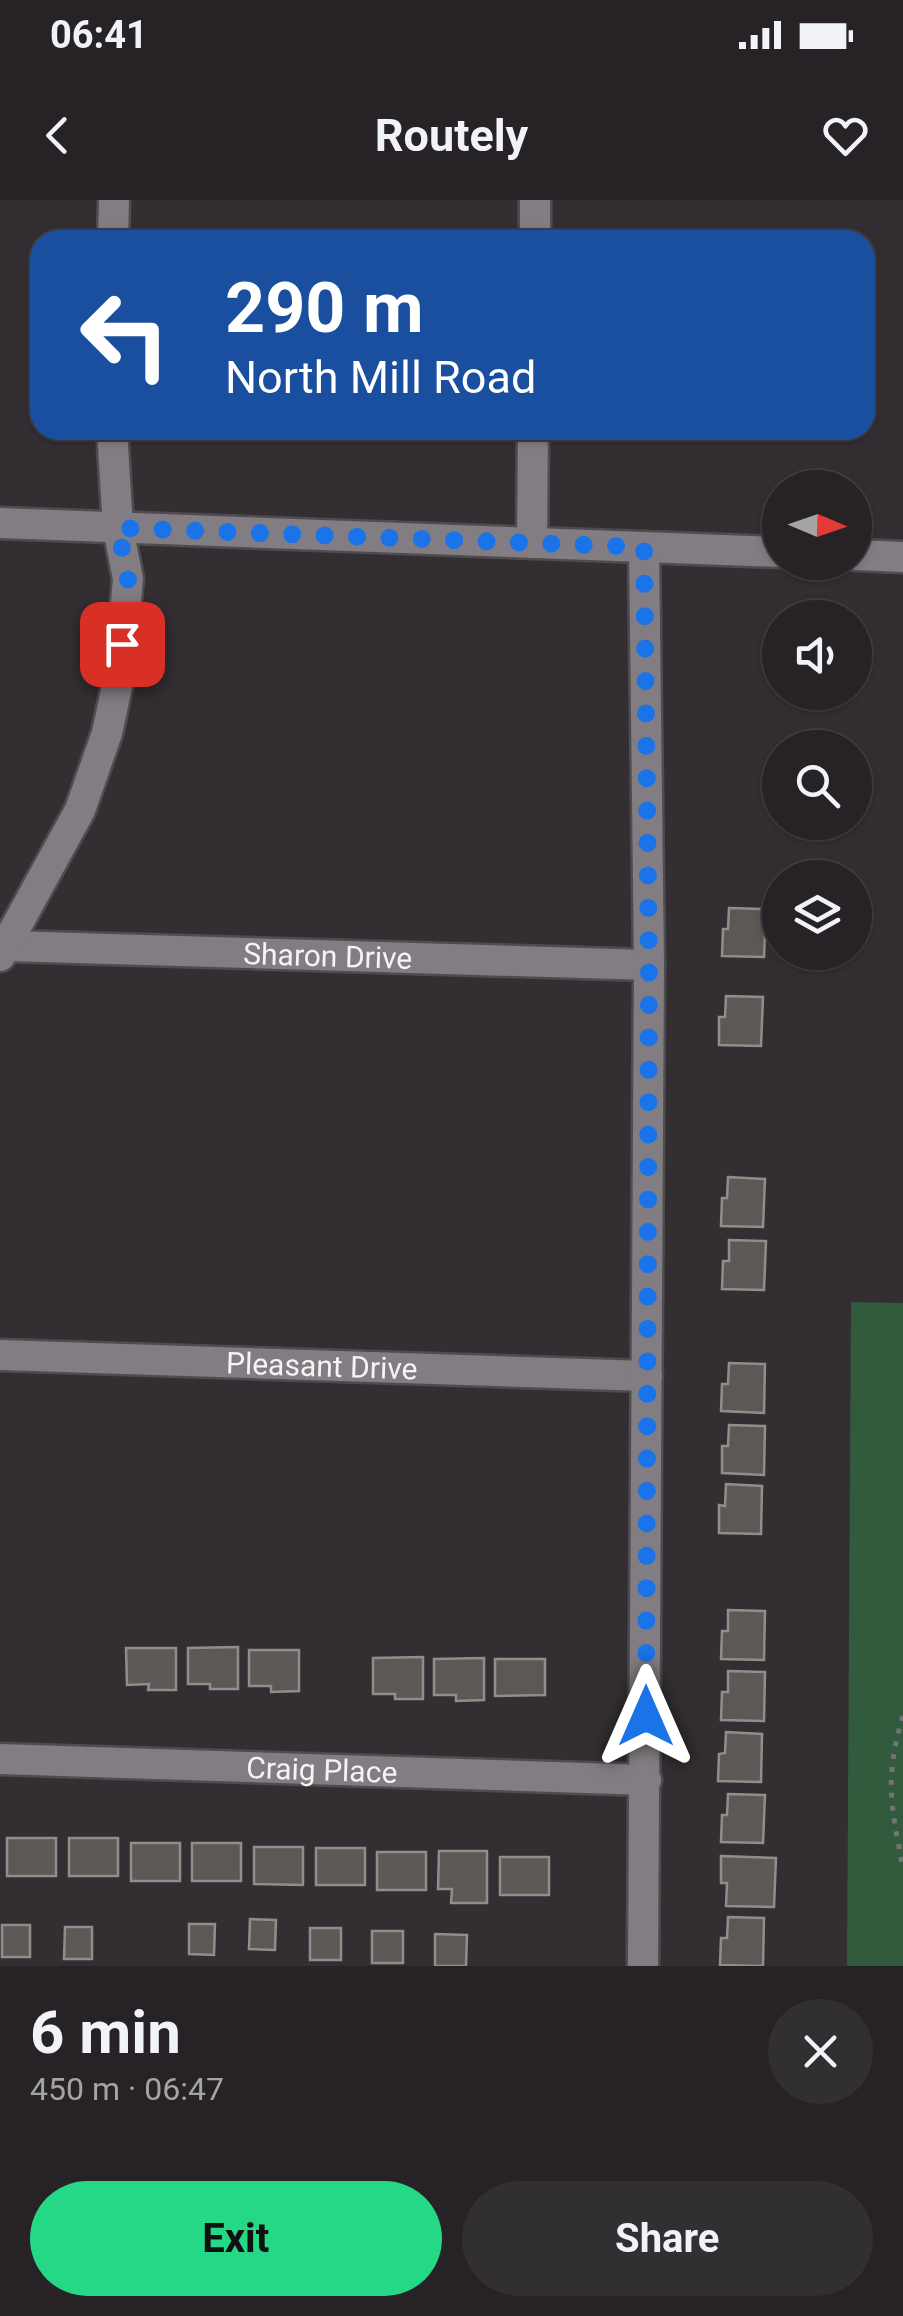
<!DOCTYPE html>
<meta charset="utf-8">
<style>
body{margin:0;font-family:Roboto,sans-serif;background:#322f32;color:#f1f3f6;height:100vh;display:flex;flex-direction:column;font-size:38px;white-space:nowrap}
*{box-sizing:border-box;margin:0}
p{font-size:32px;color:#a4a4a7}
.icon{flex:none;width:55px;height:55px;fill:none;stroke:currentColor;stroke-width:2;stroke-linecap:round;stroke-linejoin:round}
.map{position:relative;height:1766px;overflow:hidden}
.drawer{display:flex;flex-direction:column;background:#262226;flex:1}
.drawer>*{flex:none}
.banner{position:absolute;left:30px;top:30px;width:845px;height:210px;border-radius:30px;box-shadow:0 2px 8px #0004,0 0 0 2px #423f43;background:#1a4fa0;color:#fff;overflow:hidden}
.needle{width:65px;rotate:92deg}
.tools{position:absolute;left:762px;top:270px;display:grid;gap:20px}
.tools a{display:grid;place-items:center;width:110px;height:110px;border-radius:50%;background:#262226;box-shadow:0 2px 8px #0004,0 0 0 2px #423f43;font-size:50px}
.pin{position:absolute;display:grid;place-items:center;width:85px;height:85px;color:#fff;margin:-42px;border-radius:20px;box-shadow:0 5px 15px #0006}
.me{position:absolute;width:110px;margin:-55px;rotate:0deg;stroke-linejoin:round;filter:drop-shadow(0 0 8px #0008)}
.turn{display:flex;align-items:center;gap:35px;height:210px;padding:0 30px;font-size:45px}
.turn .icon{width:130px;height:130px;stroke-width:2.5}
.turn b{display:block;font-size:70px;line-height:85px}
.round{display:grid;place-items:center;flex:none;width:105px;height:105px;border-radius:52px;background:#322f32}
.overview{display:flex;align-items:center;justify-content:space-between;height:170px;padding:0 30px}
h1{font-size:60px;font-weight:700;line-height:75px}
.cta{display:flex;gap:20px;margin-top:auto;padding:20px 30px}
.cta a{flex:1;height:115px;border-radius:60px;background:#25d886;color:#111;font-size:40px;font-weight:700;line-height:115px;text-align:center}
.cta a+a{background:#322f32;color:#f1f3f6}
.status{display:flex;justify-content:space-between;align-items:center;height:70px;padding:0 50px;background:#262226;direction:ltr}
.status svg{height:28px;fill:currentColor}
header{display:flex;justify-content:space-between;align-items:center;height:130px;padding:0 30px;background:#262226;font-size:45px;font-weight:700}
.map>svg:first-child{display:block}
</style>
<div class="status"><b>06:41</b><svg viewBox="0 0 49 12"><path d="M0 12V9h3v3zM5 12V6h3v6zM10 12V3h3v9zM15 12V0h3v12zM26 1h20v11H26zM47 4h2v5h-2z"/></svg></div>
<header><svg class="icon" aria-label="back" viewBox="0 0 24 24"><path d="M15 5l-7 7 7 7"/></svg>Routely<svg class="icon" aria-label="heart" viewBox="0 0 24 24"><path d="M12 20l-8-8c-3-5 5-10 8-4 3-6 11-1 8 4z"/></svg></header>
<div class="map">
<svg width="903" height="1766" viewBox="0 0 903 1766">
<rect width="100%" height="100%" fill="#322e32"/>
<path fill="#325b3e" d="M 851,1102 L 903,1103 L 903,1766 L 847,1766 Z"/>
<g fill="#5d5756" stroke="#938c8a" stroke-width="2.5">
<path d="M 729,708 L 766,709 L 764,757 L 722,756 L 723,729 L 728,729 Z"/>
<path d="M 726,796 L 763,797 L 761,846 L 719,845 L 719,817 L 725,817 Z"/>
<path d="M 728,977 L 765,979 L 763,1027 L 721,1026 L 722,998 L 727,998 Z"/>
<path d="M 729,1040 L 766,1041 L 764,1090 L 722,1089 L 723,1061 L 729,1061 Z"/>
<path d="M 729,1163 L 765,1164 L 764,1213 L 721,1211 L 722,1184 L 728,1184 Z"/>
<path d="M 729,1225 L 765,1226 L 764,1275 L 722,1273 L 722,1246 L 728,1246 Z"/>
<path d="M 726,1284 L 762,1286 L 761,1334 L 719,1333 L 719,1305 L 725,1306 Z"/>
<path d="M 728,1410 L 765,1411 L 764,1460 L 721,1459 L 722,1431 L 728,1431 Z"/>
<path d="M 238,1447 L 238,1489 L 210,1489 L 210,1484 L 188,1484 L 188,1448 Z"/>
<path d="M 126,1448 L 176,1448 L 176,1490 L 148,1490 L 149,1484 L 127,1485 Z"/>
<path d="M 249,1450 L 299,1450 L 299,1491 L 271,1492 L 271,1486 L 249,1486 Z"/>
<path d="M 423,1457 L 423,1499 L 395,1499 L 395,1494 L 373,1494 L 373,1458 Z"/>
<path d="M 484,1458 L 484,1500 L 456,1501 L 456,1495 L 434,1495 L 434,1459 Z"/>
<path d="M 495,1459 L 545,1459 L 545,1495 L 495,1496 Z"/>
<path d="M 728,1471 L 765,1472 L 764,1521 L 721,1520 L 722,1492 L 728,1492 Z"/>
<path d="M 726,1532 L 762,1534 L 761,1582 L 718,1581 L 719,1554 L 725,1553 Z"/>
<path d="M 728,1594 L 765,1595 L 763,1643 L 721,1642 L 722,1615 L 727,1615 Z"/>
<rect x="7" y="1638" width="49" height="38"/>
<rect x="69" y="1638" width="49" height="38"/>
<rect x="131" y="1643" width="49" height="38"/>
<rect x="192" y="1643" width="49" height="38"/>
<path d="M 254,1647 L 303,1647 L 303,1685 L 254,1684 Z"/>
<rect x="316" y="1648" width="49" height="37"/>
<path d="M 439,1651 L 487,1651 L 487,1703 L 451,1703 L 452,1689 L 438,1689 Z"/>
<rect x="377" y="1652" width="49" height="38"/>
<path d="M 721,1656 L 776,1658 L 774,1707 L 726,1706 L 727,1683 L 721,1683 Z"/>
<rect x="500" y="1657" width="49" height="38"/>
<path d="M 728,1717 L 764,1718 L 763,1766 L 720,1765 L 721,1738 L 727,1738 Z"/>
<path d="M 250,1719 L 276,1720 L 275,1750 L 249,1749 Z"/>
<path d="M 189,1724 L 215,1724 L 214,1755 L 189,1754 Z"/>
<rect x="2" y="1725" width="28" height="32"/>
<path d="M 65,1727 L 92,1727 L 92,1759 L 64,1759 Z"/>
<rect x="310" y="1728" width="31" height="32"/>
<rect x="372" y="1731" width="31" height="32"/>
<path d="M 435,1734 L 467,1735 L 466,1766 L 435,1766 Z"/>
</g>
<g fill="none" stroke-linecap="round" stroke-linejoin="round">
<g stroke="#4f4b4e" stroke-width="35">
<g id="minor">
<path d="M 113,40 L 114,0"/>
<path d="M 535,40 L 535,0"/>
<path d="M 0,323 L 780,352"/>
<path d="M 532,343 L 533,230"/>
<path d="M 855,355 L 903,357"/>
<path id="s1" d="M 8,746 L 649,765"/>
<path d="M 0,756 L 80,610 L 107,533 L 119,477 L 128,379 L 118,328 L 112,230"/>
<path id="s2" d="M 0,1155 L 647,1176"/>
<path id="s3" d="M 0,1559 L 646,1580"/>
<path d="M 643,1766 L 649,765 L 644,347"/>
</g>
</g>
<path stroke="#767276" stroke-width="5" stroke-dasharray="5 8" stroke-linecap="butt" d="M 903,1516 C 884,1579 891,1605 903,1668"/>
<use href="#minor" stroke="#827d82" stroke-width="30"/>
</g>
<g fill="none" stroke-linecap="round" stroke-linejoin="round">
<path stroke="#1a73e8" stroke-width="18" stroke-dasharray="0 32.4" d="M 122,444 L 128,379 L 118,328 L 644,347 L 649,765 L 646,1516"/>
</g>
<g text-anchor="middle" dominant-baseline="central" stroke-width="10" stroke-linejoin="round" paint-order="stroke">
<g font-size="30" fill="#f6f3f5" stroke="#322e32">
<text stroke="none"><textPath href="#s1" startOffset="320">Sharon Drive</textPath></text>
<text stroke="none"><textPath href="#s2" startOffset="322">Pleasant Drive</textPath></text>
<text stroke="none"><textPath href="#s3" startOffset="322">Craig Place</textPath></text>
</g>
</g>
</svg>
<div class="tools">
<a><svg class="needle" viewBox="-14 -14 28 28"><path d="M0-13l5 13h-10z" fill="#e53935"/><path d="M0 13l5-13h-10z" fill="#a4a4a7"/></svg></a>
<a><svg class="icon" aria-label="sound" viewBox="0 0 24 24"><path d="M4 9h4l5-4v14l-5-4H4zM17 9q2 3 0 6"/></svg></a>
<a><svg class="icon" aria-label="search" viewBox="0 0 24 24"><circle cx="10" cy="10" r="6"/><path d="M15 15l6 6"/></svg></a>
<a><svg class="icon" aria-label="layers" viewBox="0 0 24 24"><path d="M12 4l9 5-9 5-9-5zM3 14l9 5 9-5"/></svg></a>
</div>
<div class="pin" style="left:122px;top:444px;background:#d93025"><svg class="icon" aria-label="arrive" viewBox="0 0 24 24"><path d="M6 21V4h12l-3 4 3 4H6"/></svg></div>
<svg class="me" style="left:646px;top:1516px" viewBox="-20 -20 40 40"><path d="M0-17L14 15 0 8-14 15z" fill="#1a73e8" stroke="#fff" stroke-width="4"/></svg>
<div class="banner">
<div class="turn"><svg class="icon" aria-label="left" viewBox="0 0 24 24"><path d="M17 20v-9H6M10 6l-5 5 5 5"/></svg><div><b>290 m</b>North Mill Road</div></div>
</div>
</div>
<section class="drawer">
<div class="overview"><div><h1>6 min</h1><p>450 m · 06:47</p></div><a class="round"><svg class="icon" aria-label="close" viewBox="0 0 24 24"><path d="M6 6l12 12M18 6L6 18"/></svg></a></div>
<div class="cta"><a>Exit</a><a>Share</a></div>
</section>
